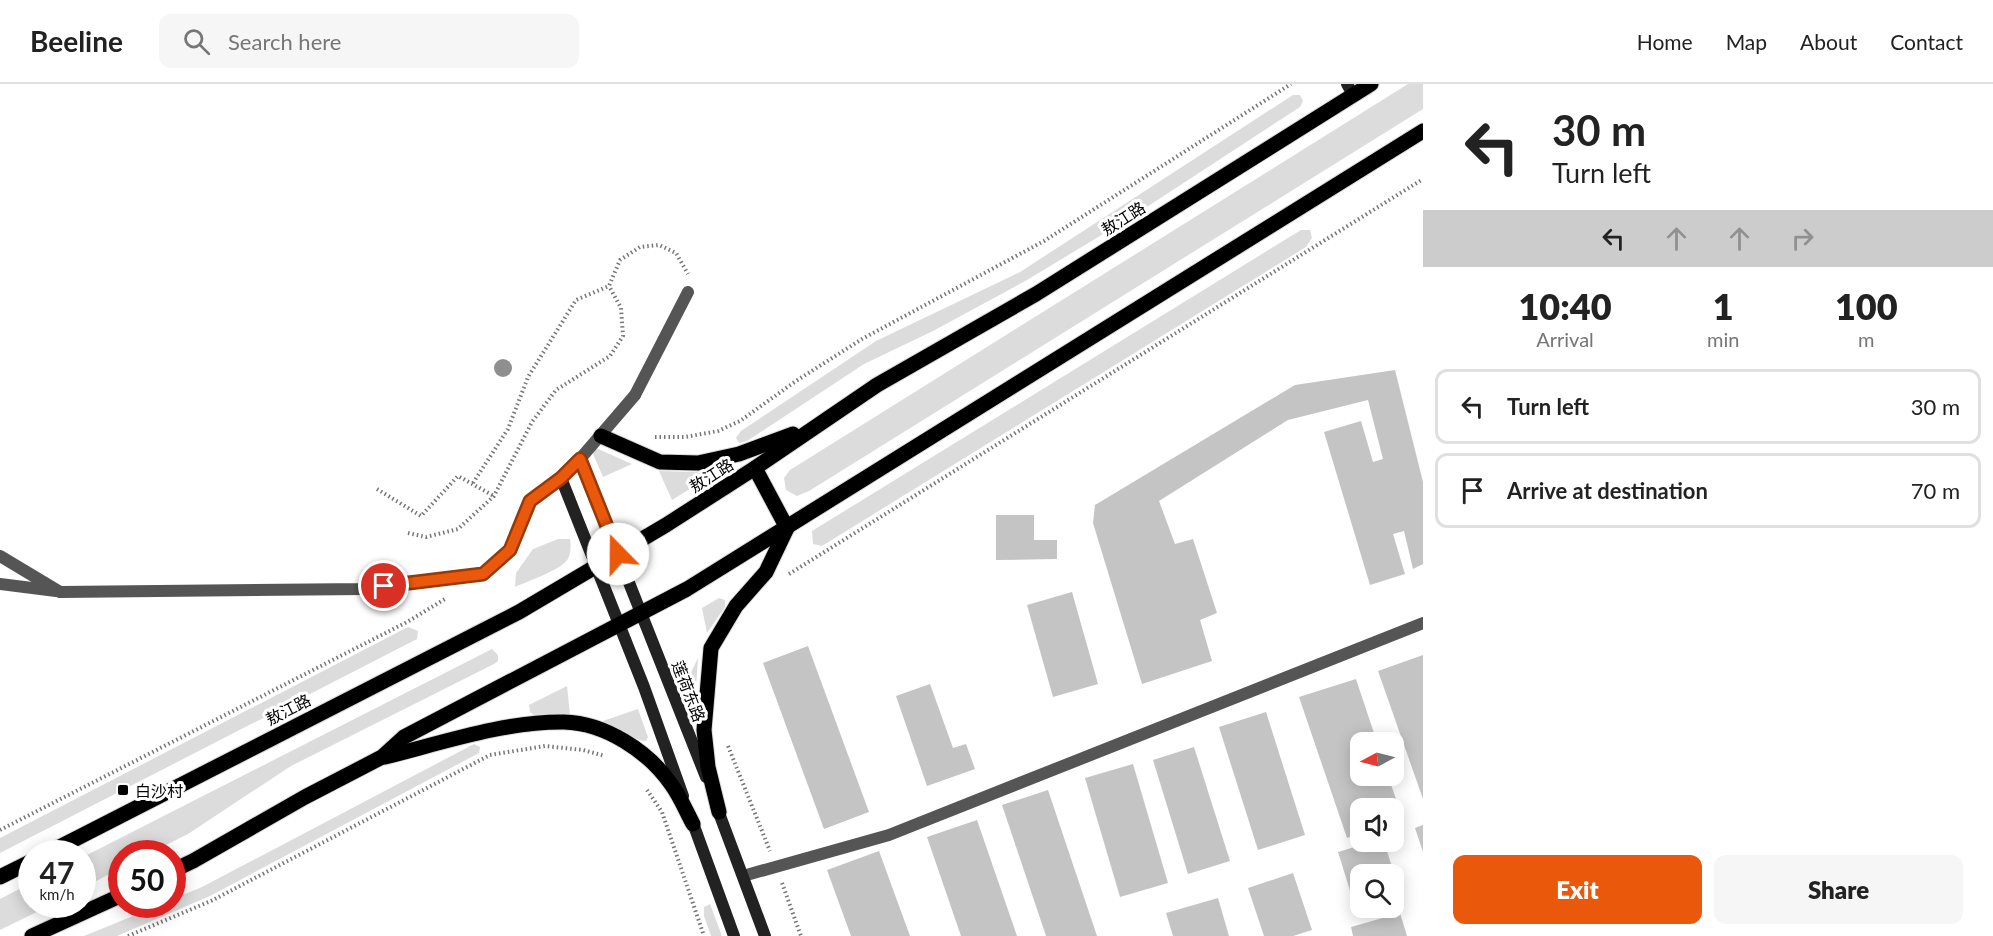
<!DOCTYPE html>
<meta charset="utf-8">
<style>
body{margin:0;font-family:Lato,"Noto Sans SC",sans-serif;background:#f6f6f6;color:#222;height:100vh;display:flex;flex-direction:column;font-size:22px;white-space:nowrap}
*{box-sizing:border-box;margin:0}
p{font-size:20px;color:#767676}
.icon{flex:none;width:33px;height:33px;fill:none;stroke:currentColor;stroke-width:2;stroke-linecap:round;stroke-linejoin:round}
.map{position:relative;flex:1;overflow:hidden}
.sheet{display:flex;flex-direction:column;background:#fff;width:570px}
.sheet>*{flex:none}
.guide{background:#fff;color:#222;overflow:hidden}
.needle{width:39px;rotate:263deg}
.buttons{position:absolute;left:1350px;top:648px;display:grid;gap:12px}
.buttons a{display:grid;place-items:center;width:54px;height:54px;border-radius:12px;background:#fff;box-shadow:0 3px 15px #0003;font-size:30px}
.speed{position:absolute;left:18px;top:756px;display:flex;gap:12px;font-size:30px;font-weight:700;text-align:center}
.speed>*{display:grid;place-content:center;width:78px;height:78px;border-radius:50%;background:#fff;box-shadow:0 3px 15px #0003;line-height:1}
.speed small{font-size:15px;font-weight:400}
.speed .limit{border:9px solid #d22;background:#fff;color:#111}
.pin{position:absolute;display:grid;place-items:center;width:51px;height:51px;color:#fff;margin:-26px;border:3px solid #fff;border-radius:50%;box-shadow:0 2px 6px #0007}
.me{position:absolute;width:66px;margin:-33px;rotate:338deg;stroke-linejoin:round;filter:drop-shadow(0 0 4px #0008)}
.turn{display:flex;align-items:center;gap:21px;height:126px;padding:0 30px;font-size:27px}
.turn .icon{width:78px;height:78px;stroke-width:2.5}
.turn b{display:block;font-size:42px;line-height:51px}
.lanes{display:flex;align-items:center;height:57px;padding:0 30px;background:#0003;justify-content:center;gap:30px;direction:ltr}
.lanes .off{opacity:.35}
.eta{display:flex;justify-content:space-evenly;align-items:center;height:102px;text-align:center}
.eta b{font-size:36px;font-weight:800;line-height:42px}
.button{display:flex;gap:12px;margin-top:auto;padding:12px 30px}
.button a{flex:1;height:69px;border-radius:12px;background:#ea580c;color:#fff;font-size:24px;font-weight:800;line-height:69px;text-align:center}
.button a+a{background:#f6f6f6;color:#222}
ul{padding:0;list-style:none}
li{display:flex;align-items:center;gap:18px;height:75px;margin:0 12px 9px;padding:0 18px;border:3px solid #e0e0e0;border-radius:12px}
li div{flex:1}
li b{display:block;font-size:22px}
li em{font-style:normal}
header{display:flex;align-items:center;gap:36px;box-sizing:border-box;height:84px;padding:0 30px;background:#fff;border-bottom:2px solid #e0e0e0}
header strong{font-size:28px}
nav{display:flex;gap:33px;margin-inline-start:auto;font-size:21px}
.search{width:420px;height:54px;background:#f6f6f6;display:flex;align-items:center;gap:15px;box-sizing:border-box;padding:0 21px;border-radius:12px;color:#767676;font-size:22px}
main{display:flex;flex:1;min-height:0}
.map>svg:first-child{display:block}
</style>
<header>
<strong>Beeline</strong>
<div class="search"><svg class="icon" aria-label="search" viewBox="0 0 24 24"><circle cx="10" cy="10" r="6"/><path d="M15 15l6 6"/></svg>Search here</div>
<nav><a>Home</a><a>Map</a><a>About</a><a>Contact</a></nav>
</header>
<main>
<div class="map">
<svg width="1423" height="852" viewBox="0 0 1423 852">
<rect width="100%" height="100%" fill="#fff"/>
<g fill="#dcdcdc">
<path d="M 1408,0 L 1423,0 L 1423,25 L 809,407 L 797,412 L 786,406 L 784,394 L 790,386 Z"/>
<path d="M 1293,11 L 1300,11 L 1303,17 L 1300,23 L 1133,132 L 1027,196 L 933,247 L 864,280 L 747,357 L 739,359 L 736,354 L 741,347 L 876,257 L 1020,188 Z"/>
<path d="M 1301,146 L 1310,146 L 1312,154 L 1306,163 L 822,462 L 813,460 L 812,447 Z"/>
<path d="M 595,365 L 598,365 L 632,380 L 603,393 L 593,370 Z"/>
<path d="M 659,387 L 697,388 L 702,391 L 701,398 L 672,416 Z"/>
<path d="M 558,455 L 570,455 C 571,462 571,469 568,475 C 561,486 528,497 515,503 L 516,489 L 533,465 Z"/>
<path d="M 719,514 L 725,516 L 725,523 L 707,549 L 702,524 Z"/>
<path d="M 408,543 L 418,547 L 417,555 L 0,769 L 0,754 Z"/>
<path d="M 492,565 L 498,571 L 498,577 L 494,580 L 291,682 L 188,750 L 150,769 L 122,770 L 121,784 L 83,804 L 83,773 Z"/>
<path d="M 698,574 L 695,619 L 690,620 L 684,603 Z"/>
<path d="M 567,602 L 570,631 L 535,632 L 530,628 L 529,621 Z"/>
<path d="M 638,625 L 648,653 L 646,657 C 638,658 611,642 600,638 Z"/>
<path d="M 474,660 L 480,663 L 479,669 L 210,812 L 117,852 L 84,852 L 160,821 L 172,820 L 173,815 L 202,803 Z"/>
<path d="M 31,799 L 32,820 L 51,821 L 0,846 L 0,815 Z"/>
<path d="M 710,820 L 722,852 L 711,852 L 704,832 L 704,823 Z"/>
</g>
<g fill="#c4c4c4">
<path d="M 1395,286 L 1423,398 L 1423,480 L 1413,485 L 1404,447 L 1393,450 L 1405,490 L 1370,501 L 1324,348 L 1361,337 L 1373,378 L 1383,375 L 1368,316 L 1288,336 L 1159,417 L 1175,460 L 1193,455 L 1217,529 L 1200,536 L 1212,577 L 1142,600 L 1093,439 L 1095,421 L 1295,301 Z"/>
<path d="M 996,431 L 1034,431 L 1034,456 L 1057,456 L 1057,475 L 996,476 Z"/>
<path d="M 1072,508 L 1098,600 L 1053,613 L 1027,521 Z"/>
<path d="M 808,562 L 869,728 L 824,745 L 763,579 Z"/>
<path d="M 1423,571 L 1423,715 L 1378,587 Z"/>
<path d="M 1356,595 L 1377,658 L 1360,658 L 1360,692 L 1388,692 L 1403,735 L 1394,738 L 1394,724 L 1360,724 L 1360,749 L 1347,754 L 1299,613 Z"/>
<path d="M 930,600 L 953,664 L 966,660 L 975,685 L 927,702 L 896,612 Z"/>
<path d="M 1266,628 L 1305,751 L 1258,766 L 1219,643 Z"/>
<path d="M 1194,663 L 1230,777 L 1188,790 L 1153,676 Z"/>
<path d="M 1133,680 L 1168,799 L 1120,813 L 1085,694 Z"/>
<path d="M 1048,706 L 1097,852 L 1046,852 L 1002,721 Z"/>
<path d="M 977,736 L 1017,852 L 961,852 L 927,753 Z"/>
<path d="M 1423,741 L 1423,768 L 1415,744 Z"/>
<path d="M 1371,758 L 1384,758 L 1403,817 L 1394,820 L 1394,790 L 1360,790 L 1360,824 L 1383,824 L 1358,832 L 1338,768 Z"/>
<path d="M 879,767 L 910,852 L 851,852 L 827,786 Z"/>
<path d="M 1293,789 L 1312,846 L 1293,852 L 1264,852 L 1248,804 Z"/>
<path d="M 1218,814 L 1229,852 L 1173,852 L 1166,829 Z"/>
<path d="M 1400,829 L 1407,852 L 1353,852 L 1351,843 Z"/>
</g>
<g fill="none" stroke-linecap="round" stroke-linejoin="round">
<g stroke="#dbdbdb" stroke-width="17">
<g id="primary">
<path d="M 601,352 L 660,378 L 698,379 L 739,370 L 793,350"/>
<path d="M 755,384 L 787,444"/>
<path d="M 385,673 C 441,659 507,637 564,638 C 605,639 648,667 671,700 C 680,712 686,727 693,740"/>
<path d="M 719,728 L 708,683 L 704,646 L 711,564 L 736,522 L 766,488 L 787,444"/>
<path d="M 46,770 L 519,528 L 666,441 L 755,384 L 877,301 L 1036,210 L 1371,0"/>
<path d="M 172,787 L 193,777 L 305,713 L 382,673 L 404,653 L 687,505 L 1423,47"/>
<path d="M 0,793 L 32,777"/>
<path d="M 32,852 L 122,811"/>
</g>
</g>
<g stroke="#777" stroke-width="4" stroke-dasharray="1.5 3" stroke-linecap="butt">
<path d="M 655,353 L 685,353 L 718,347 L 740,337 L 796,297 L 862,255 L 1044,157 L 1291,0"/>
<path d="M 473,399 L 508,345 L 528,293 L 576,216 L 609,202 L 620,176 L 640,163 L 659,161 L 676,169 L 688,190"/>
<path d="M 377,405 L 421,432 L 458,392 L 494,412"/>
<path d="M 408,449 L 426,453 L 458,445 L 494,412 L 532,338 L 556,306 L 610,272 L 623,252 L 621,224 L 609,202"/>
<path d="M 789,490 L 1423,95"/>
<path d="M 728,662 L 770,767"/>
<path d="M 647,706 L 662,728 L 704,852"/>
<path d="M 0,746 L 407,538 L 445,515"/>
<path d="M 782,799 L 801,852"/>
<path d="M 128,852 L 211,817 L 490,671 L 545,662 L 583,666 L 605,672"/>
</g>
<path stroke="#555" stroke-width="12" d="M 635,311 L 688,208"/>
<g stroke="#555" stroke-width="12">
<path d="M 0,472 L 60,508 L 364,505 L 483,490 L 510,466 L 530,417 L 561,394 L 580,375 L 635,311"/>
<path d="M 0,500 L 56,507"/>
<path d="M 743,792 L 889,751 L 1423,539"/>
</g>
<g stroke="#222" stroke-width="12">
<path d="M 1347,0 L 1353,11"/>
<path d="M 580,375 L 706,693"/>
<path d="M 561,394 L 644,603 L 683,712"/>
<path d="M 716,721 L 765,852"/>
<path d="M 690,731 L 734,852"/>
</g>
<use href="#primary" stroke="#000" stroke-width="15"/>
</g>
<circle fill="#8f8f8f" cx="503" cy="284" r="9"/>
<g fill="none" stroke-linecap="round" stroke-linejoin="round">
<g stroke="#983908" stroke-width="15">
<path id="route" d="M 384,502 L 483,490 L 510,466 L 530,417 L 561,394 L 580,375 L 618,470"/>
</g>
<use href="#route" stroke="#ea580c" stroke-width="10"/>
</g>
<rect fill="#000" stroke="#fff" stroke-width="2" x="117" y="700" width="12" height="12" rx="3"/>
<g text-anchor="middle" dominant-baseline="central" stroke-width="6" stroke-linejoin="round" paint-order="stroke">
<g font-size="16" fill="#000" stroke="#fff">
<text transform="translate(1123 134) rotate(-32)">敖江路</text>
<text transform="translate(711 391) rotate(-32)">敖江路</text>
<text transform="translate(689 607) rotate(69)">莲荷东路</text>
<text transform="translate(288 625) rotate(-27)">敖江路</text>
</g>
<g font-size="16" fill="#000" stroke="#fff" text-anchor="start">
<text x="135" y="706">白沙村</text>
</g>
</g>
</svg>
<div class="buttons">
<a><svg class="needle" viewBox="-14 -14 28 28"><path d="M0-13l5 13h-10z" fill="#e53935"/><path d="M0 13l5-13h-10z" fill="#767676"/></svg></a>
<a><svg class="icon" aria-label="sound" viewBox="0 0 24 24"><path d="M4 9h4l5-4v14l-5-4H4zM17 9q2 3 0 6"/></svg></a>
<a><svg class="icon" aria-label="search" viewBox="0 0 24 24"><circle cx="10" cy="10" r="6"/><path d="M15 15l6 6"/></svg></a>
</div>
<div class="speed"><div>47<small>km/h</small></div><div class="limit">50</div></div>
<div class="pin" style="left:384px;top:502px;background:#d93025"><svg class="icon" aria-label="arrive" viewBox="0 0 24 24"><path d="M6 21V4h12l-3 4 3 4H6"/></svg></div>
<svg class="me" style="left:618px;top:470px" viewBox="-20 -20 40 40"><circle r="19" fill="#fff"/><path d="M0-13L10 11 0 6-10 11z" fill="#ea580c"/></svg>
</div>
<section class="sheet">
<div class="guide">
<div class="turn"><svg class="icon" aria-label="left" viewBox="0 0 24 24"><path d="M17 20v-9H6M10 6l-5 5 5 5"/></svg><div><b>30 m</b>Turn left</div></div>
<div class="lanes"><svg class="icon" aria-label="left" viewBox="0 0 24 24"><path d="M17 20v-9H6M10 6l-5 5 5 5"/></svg><svg class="icon off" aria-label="ahead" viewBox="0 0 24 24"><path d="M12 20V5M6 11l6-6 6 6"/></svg><svg class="icon off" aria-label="ahead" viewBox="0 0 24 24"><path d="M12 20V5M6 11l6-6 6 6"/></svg><svg class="icon off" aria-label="right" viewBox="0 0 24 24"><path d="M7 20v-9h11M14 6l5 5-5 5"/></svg></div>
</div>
<div class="eta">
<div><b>10:40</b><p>Arrival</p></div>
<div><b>1</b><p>min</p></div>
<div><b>100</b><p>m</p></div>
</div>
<ul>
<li><svg class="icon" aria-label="left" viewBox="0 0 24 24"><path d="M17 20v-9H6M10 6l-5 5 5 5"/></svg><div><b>Turn left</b></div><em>30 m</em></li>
<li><svg class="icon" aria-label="arrive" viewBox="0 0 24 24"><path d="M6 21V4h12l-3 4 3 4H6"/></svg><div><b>Arrive at destination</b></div><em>70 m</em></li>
</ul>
<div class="button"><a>Exit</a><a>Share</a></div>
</section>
</main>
